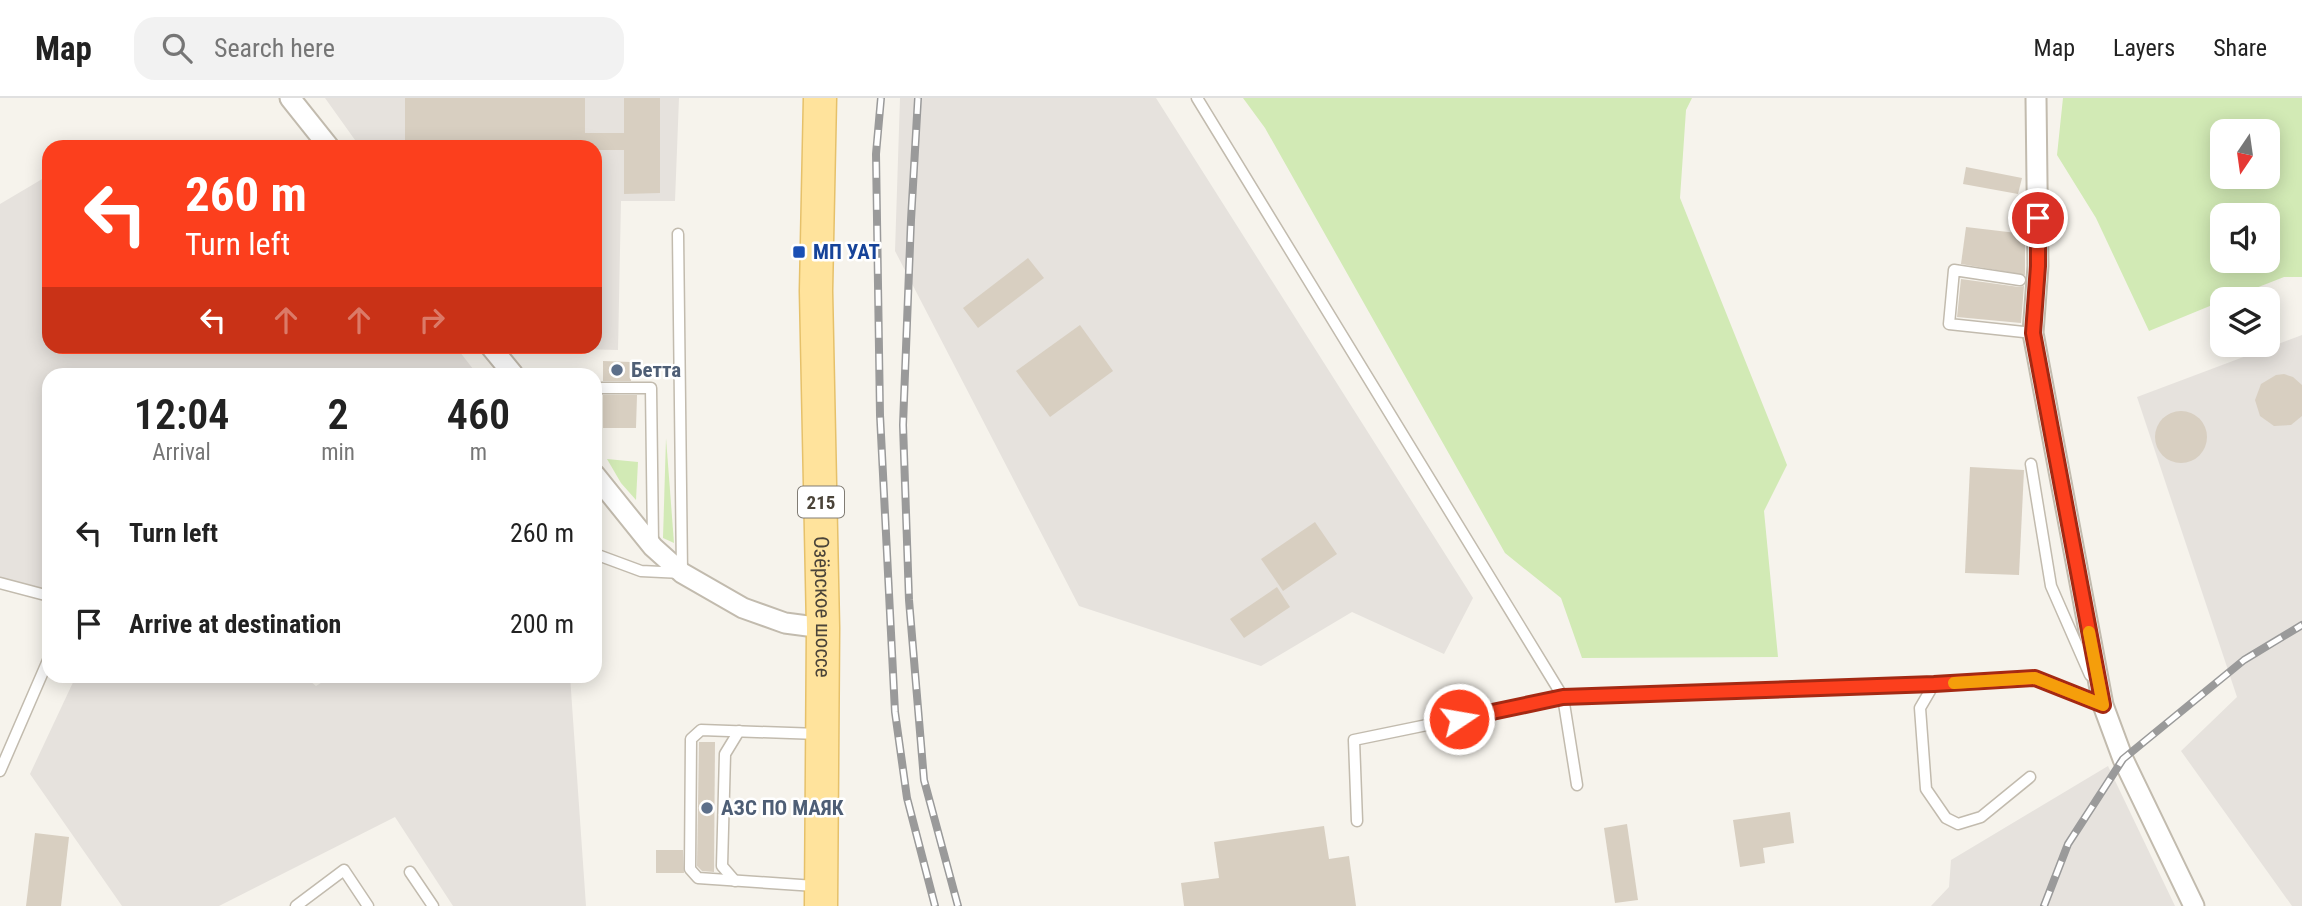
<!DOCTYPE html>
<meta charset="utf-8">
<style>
body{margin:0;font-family:"Roboto Condensed",sans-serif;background:#f2f2f2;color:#222;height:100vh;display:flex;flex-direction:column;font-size:26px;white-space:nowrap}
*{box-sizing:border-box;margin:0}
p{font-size:23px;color:#767676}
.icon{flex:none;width:38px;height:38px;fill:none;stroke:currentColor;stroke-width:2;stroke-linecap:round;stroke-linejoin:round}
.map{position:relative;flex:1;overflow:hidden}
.sheet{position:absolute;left:42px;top:270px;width:560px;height:315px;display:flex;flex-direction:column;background:#fff;border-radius:21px;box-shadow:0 4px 18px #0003}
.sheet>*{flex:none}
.top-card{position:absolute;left:42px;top:42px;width:560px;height:214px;border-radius:21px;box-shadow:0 4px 18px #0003;background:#fc3f1d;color:#fff;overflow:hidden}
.needle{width:46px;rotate:193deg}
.buttons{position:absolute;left:2210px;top:21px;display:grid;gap:14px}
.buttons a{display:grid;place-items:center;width:70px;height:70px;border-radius:14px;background:#fff;box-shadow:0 4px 18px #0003;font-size:35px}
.pin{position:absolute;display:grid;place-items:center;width:60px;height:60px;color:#fff;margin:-30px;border:4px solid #fff;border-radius:50%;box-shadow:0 2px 7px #0007}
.me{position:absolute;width:77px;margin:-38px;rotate:78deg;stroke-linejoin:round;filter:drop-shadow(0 0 5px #0008)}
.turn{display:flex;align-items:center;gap:24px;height:147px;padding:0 28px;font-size:32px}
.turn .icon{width:91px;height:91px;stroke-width:2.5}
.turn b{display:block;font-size:49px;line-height:60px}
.lanes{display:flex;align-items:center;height:66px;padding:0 28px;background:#0003;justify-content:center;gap:35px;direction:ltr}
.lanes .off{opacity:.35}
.eta{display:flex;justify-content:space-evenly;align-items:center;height:119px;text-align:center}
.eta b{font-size:42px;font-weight:600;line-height:49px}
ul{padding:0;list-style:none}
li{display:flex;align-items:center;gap:21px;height:91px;padding:0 28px}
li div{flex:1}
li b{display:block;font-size:26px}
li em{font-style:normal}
header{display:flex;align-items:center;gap:42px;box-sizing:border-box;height:98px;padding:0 35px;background:#fff;border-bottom:2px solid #e0e0e0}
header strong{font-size:33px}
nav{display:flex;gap:38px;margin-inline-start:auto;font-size:24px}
.search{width:490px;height:63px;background:#f2f2f2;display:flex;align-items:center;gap:18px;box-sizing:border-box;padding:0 24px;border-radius:21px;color:#767676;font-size:26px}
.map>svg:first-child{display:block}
</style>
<header>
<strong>Map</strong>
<div class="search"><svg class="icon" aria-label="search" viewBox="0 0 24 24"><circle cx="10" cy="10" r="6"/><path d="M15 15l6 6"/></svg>Search here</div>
<nav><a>Map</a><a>Layers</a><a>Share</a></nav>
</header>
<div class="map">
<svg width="2302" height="808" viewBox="0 0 2302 808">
<rect width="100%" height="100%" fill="#f6f3ec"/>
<g fill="#e6e2dd">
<path d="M 325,0 L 679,0 L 675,103 L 621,103 L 618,252 L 503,249 L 595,248 L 595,49 L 360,49 Z"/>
<path d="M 900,0 L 1156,0 L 1473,500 L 1444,556 L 1352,514 L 1261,568 L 1079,508 L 895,153 Z"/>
<path d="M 49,77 L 49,248 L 456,249 L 477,276 L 49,276 L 49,490 L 41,498 L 0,489 L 0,106 Z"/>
<path d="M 2302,237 L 2302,808 L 2292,808 L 2181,653 L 2237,599 L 2137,299 Z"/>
<path d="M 76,578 L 304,578 L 316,588 L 332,578 L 570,578 L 586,808 L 453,808 L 395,719 L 219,808 L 122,808 L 30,676 Z"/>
<path d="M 2108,668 L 2175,808 L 1931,808 L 1949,789 L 1951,762 Z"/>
</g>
<g fill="#d2eab5" fill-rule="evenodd">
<path d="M 1243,0 L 1692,0 L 1686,12 L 1680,100 L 1787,367 L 1764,413 L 1778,559 L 1582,560 L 1561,500 L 1505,455 L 1265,30 Z"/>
<path d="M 2063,0 L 2302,0 L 2302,179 L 2284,179 L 2228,201 L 2222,201 L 2222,203 L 2149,233 L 2096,120 L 2057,57 ZM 2222,33 L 2268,33 L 2268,79 L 2222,79 ZM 2222,117 L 2268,117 L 2268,163 L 2222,163 Z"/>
<path d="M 666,340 L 674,445 L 663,440 Z"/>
<path d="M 607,361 L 638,364 L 636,402 L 621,385 Z"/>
</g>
<g fill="#d8cfc1">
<path d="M 405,0 L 585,0 L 585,35 L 624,35 L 624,0 L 660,0 L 660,95 L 624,96 L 624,52 L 595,52 L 595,49 L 405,49 Z"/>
<path d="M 1966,69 L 2022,80 L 2018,96 L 1963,86 Z"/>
<path d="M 1966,129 L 2025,136 L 2025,177 L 1961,166 Z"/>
<path d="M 1028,160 L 1044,180 L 978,230 L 963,210 Z"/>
<path d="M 1961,181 L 2019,189 L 2024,188 L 2021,225 L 1957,219 Z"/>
<path d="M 1080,227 L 1113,273 L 1050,319 L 1016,273 Z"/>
<path d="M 603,263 L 631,264 L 631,283 L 603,283 Z"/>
<path d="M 2284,276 L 2293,279 L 2302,287 L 2302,318 L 2291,327 L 2274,328 L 2260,318 L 2255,302 L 2261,286 L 2276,277 Z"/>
<path d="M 603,297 L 637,297 L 636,330 L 603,330 Z"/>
<circle cx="2181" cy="339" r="26"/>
<path d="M 1970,369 L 2024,372 L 2019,477 L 1965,475 Z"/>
<path d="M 1315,424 L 1337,456 L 1283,493 L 1261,461 Z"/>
<path d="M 1277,489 L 1290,509 L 1244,540 L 1230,521 Z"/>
<path d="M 699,644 L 715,644 L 714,774 L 702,773 L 697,768 Z"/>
<path d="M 1790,714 L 1794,745 L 1763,750 L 1765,765 L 1740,769 L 1733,722 Z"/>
<path d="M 1627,726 L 1638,802 L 1615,805 L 1604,730 Z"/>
<path d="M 1324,728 L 1329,761 L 1349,758 L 1356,808 L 1184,808 L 1181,785 L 1219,780 L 1214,744 Z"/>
<path d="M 35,735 L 69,739 L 61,808 L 26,808 Z"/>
<path d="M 656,752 L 683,752 L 684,775 L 656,775 Z"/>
</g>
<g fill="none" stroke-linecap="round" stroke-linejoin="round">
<g stroke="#c2bbae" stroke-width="13">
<g id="service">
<path d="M 1197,0 L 1563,599 L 1934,586 L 2035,580 L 2102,606"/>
<path d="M 2020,182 L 1954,172 L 1949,226 L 2033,235"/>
<path d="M 595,290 L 651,290 L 653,445"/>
<path d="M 2031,366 L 2051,488 L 2090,577"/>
<path d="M 595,456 L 641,473 L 682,475 L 678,136"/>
<path d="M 0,485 L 49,498"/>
<path d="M 1934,586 L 1920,610 L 1926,691 L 1946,720 L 1958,726 L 1981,719 L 2030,679"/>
<path d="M 0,673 L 49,560"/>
<path d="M 1357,723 L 1354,642 L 1563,599 L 1577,687"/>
<path d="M 410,774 L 433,808"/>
<path d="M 735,783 L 722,768 L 725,656 L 739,633"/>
<path d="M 815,788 L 698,780 L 690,771 L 691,641 L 701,632 L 819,636"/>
<path d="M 296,808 L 344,772 L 368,808"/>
</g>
</g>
<g stroke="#c2bbae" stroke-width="23">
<g id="minor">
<path d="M 290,0 L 329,49"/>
<path d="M 2036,0 L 2038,168 L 2033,235 L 2103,607 L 2123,661 L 2194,808"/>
<path d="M 490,248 L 513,276"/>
<path d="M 595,377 L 653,449 L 682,475 L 743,510 L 785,525 L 823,530"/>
</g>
</g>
<g stroke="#e6c16a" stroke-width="35">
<g id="primary">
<path id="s1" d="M 820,0 L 816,193 L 823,530 L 821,808"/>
</g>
</g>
<use href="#service" stroke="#fff" stroke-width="10"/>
<use href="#minor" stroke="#fff" stroke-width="19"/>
<use href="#primary" stroke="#ffe39c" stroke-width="32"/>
<g stroke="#9a9a9a" stroke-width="8">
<g id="rail">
<path d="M 881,0 L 876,56 L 880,317 L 895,614 L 907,700 L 935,808"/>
<path d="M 918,0 L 911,122 L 903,327 L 909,502 L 924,682 L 958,808"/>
<path d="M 2044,808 L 2068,746 L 2123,661 L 2244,562 L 2302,527"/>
</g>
</g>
<use href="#rail" stroke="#fff" stroke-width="5" stroke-dasharray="16" stroke-linecap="butt"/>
</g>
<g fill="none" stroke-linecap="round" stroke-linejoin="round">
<g stroke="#a42913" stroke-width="18">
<path id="route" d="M 1459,621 L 1563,599 L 1934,586 L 2035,580 L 2103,607 L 2033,235 L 2038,168 L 2038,120"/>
</g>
<use href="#route" stroke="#fc3f1d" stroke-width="12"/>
<path stroke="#f59e0b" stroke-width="12" d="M 1954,585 L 2035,580 L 2103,607 L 2089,534"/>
</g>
<rect fill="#1a4fb4" stroke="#fff" stroke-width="2.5" x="792" y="147" width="14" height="14" rx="3.5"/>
<g fill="#5c6f8a" stroke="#fff" stroke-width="2.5">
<circle cx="617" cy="272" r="7"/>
<circle cx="707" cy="710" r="7"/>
</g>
<g text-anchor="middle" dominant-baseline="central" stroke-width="5" stroke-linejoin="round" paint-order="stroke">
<rect fill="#fff" stroke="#817c74" stroke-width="2" x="798" y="388.5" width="46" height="31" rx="5"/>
<g font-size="19" font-weight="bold" fill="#4b4439">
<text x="821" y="404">215</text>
</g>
<g font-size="21" font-weight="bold" fill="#164399" stroke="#fff" text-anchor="start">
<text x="813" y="154">МП УАТ</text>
</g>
<g font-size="21" font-weight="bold" fill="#4e5e75" stroke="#fff" text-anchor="start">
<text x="631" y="272">Бетта</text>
<text x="721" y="710">АЗС ПО МАЯК</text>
</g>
<g font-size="21" fill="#4b4439" stroke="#fff">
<text stroke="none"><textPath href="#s1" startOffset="509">Озёрское шоссе</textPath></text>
</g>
</g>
</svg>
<div class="buttons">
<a><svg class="needle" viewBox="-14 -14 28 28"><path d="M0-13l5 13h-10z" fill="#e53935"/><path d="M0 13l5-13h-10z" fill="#767676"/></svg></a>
<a><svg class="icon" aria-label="sound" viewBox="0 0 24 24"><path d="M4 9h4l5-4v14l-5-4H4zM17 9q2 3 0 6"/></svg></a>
<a><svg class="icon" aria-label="layers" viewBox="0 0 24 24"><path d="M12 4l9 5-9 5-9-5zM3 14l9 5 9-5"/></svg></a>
</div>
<div class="pin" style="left:2038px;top:120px;background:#d93025"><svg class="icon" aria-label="arrive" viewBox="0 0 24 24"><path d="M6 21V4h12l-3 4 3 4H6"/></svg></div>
<svg class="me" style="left:1459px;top:621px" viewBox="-20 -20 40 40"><circle r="17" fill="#fc3f1d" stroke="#fff" stroke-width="3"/><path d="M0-11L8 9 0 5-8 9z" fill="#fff"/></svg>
<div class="top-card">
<div class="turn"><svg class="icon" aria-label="left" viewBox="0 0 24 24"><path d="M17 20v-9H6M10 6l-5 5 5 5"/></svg><div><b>260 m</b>Turn left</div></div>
<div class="lanes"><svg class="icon" aria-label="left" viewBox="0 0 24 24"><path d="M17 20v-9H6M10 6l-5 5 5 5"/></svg><svg class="icon off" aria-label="ahead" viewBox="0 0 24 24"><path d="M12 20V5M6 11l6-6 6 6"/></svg><svg class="icon off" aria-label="ahead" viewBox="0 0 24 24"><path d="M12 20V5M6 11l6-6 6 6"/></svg><svg class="icon off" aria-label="right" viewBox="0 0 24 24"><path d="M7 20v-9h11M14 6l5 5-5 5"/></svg></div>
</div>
<section class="sheet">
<div class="eta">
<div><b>12:04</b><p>Arrival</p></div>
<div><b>2</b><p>min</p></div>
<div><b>460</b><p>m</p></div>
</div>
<ul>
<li><svg class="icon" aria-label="left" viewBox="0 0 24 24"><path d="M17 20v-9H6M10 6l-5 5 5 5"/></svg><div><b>Turn left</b></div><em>260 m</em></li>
<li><svg class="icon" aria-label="arrive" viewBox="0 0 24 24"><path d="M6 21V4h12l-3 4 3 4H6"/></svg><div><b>Arrive at destination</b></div><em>200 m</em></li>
</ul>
</section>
</div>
